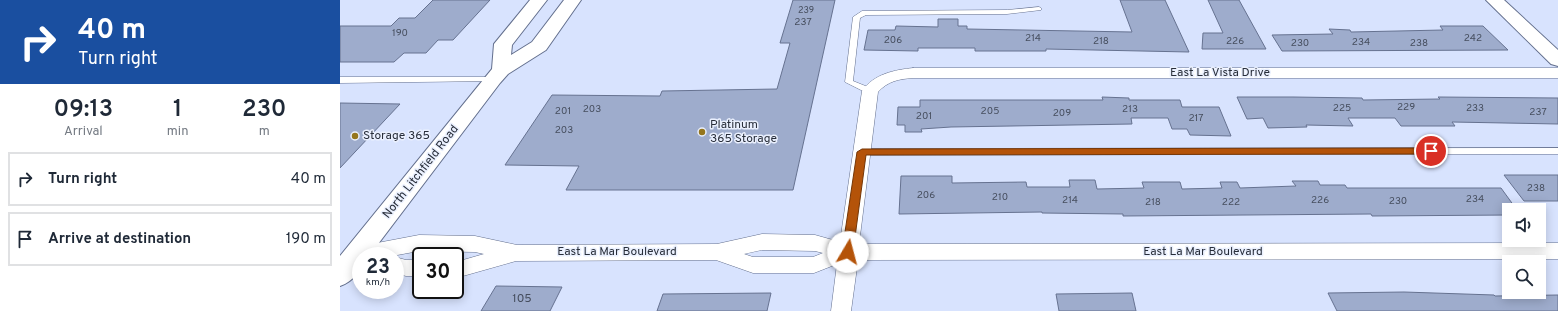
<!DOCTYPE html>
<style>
body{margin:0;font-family:Overpass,sans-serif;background:#f6f6f7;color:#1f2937;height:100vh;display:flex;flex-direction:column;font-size:15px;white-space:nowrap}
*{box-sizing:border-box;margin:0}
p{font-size:13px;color:#747a83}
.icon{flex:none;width:22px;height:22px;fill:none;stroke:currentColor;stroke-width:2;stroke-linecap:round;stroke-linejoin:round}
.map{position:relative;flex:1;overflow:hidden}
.sheet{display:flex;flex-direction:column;background:#fff;width:340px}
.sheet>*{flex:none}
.hud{background:#1a4fa0;color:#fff;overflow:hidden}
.fabs{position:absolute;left:1162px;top:203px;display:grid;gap:8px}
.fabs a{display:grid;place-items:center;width:44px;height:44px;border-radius:0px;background:#fff;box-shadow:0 2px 10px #0003;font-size:20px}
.speed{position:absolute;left:12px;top:247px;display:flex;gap:8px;font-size:20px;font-weight:700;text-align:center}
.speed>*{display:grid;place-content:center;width:52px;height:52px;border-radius:50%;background:#fff;box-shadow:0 2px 10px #0003;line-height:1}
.speed small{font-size:10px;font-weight:400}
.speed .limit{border:2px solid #111;border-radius:6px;background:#fff;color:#111}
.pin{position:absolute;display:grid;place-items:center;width:34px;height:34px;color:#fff;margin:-17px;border:2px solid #fff;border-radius:50%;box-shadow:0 1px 4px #0007}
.me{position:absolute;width:44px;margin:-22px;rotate:8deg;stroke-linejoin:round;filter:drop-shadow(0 0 3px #0008)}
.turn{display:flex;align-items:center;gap:14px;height:84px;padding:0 12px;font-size:18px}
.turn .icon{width:52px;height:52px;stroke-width:2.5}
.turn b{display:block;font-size:28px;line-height:34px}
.eta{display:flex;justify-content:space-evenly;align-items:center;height:68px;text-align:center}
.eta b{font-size:24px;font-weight:600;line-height:28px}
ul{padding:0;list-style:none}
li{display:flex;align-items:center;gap:12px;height:54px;margin:0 8px 6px;padding:0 4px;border:2px solid #e0e1e3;border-radius:0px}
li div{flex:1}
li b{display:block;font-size:15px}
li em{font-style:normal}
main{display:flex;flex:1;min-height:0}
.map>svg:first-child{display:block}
</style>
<main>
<section class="sheet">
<div class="hud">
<div class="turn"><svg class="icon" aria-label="right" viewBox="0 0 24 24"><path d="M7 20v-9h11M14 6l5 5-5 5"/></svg><div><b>40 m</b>Turn right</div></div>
</div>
<div class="eta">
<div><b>09:13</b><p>Arrival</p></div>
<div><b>1</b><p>min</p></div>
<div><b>230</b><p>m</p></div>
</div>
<ul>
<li><svg class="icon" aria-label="right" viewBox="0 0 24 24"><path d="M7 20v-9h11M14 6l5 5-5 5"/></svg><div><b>Turn right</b></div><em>40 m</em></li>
<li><svg class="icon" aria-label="arrive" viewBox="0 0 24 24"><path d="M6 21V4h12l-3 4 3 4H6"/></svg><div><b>Arrive at destination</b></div><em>190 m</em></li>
</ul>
</section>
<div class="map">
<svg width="1218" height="311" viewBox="0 0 1218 311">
<rect width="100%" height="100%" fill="#d8e3fe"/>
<g fill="#9eaccc" stroke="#667290">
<path d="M 93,0 L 150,0 L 113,40 L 98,40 L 86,53 L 64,53 L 54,62 L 0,62 L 0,26 L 51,26 L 59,18 L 75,18 Z"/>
<path d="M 453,0 L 495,0 L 453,190 L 226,190 L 239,166 L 165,165 L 212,95 L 320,96 L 322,91 L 437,89 L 450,43 L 440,43 Z"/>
<path d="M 780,0 L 825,0 L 849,52 L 706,49 L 706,51 L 635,51 L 635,48 L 578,48 L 578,51 L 524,50 L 528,30 L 555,30 L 556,26 L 598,27 L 598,19 L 618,19 L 618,26 L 627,26 L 627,29 L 792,32 Z"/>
<path d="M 868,0 L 899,0 L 926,49 L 862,49 L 863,33 L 883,33 Z"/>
<path d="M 1100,26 L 1143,26 L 1168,50 L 942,51 L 932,35 L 993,34 L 989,29 L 1010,30 L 1011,32 L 1103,30 Z"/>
<path d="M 762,97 L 789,98 L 789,100 L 840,100 L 842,107 L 879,107 L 891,136 L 850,135 L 847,129 L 832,129 L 828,118 L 791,118 L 792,124 L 611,127 L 581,129 L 582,132 L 565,132 L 565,125 L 557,125 L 558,107 L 580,107 L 580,100 L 763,100 Z"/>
<path d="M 897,97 L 953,97 L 1022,98 L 1023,100 L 1100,99 L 1098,97 L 1218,98 L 1218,124 L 1112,122 L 1115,126 L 1061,126 L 1055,118 L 1008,118 L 1013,126 L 966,125 L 967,127 L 928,128 L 923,118 L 907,119 Z"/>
<path d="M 0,103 L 60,104 L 0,168 Z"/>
<path d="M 1164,175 L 1218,175 L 1218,201 L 1184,201 Z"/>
<path d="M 561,176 L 612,176 L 612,183 L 686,182 L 687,187 L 730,187 L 729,180 L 755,180 L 757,189 L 804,188 L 802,182 L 840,182 L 842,189 L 882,188 L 880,182 L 897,182 L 900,188 L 956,186 L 952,181 L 978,181 L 980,185 L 1005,185 L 1007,188 L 1161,188 L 1177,210 L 1169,210 L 1169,215 L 1032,216 L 1031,214 L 783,216 L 783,214 L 702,213 L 702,212 L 559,214 Z"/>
<path d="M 156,286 L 222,287 L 210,311 L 141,311 Z"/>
<path d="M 1064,292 L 1154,295 L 1155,296 L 1218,295 L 1218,311 L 997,311 L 988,293 Z"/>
<path d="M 431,293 L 427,311 L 317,311 L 323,294 Z"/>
<path d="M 792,293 L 796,311 L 719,311 L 716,294 Z"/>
</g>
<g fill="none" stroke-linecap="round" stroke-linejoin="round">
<g stroke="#636f8d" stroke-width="1">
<g id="lane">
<path d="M 699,7 L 701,8 L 701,10 L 667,14 L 526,15 L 520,18 L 513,81 L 533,89 L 534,91 L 533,93 L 527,93 L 505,82 L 513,17 L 522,11 L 667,10 Z"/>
<path d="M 0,77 L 153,77 L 157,79 L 153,81 L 0,83 Z"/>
<path d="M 1218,148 L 1218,154 L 522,155 L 518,152 L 522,149 Z"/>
</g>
</g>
<g stroke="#636f8d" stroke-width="1">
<g id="street">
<path d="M 573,68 L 1218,68 L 1218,78 L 573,78 C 559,79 548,81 538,92 L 519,244 L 1218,243 L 1218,259 L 518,260 L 511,311 L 491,311 L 497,264 L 474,273 L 413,273 L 376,260 L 176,261 L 123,276 L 115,276 L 115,260 L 123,260 L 144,254 L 135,252 L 79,251 L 52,256 L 21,256 L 21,262 L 16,263 L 9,261 L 6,255 L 9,249 L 16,247 L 79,235 L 135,236 L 177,245 L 377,244 L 422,234 L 475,235 L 500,242 L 522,91 C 534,74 554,70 573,68 ZM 422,250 L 475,251 L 483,253 L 473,257 L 413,257 L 404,254 Z"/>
<path d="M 55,257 L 66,260 L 81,260 L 81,276 L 66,276 L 55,273 Z"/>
</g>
</g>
<g stroke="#636f8d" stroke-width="2">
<g id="secondary">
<path d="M 190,0 L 207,0 L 172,45 L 171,55 L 192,42 L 224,0 L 241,0 L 206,50 L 168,74 L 160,83 L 29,256 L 21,256 C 21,271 14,281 0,286 L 0,256 L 152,69 L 154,44 Z"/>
<path d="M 1146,0 L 1164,0 L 1218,50 L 1218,66 L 1211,64 Z"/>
</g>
</g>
<use href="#lane" fill="#fff" fill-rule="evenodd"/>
<use href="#street" fill="#fff" fill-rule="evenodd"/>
<use href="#secondary" fill="#fff" fill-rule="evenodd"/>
</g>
<path fill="#b45309" stroke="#753606" d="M 1091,148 L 1096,151 L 1091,154 L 526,155 L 513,252 L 511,255 L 508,256 L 504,255 L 502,252 L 517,152 L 522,149 Z"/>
<g fill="#95761d" stroke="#eaf0fe" stroke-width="1.5">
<circle cx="362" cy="132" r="4"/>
<circle cx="15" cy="136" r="4"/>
</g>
<g text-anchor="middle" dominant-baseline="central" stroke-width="3" stroke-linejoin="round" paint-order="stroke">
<g font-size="9" fill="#464e5e">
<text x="466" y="10">239</text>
</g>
<g font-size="10" fill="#464e5e">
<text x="463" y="22">237</text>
<text x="60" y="33">190</text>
<text x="693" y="38">214</text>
<text x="1133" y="38">242</text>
<text x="553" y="40">206</text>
<text x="761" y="41">218</text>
<text x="895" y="41">226</text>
<text x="1021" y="42">234</text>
<text x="960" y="43">230</text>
<text x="1079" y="43">238</text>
<text x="1066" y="107">229</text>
<text x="1002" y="108">225</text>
<text x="1135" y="108">233</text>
<text x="252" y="109">203</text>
<text x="790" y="109">213</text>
<text x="223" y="111">201</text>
<text x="650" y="111">205</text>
<text x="1198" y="112">237</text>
<text x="722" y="113">209</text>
<text x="584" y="116">201</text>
<text x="856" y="118">217</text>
<text x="224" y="130">203</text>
<text x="1196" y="188">238</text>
<text x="586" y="195">206</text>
<text x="660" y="197">210</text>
<text x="1135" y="199">234</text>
<text x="730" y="200">214</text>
<text x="980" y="200">226</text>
<text x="1058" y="201">230</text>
<text x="813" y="202">218</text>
<text x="891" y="202">222</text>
</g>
<g font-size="12" fill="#282e3a" stroke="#eaf0fe">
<text x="880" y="73">East La Vista Drive</text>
<text transform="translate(81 172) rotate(-52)">North Litchfield Road</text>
<text x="277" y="252">East La Mar Boulevard</text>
<text x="863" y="252">East La Mar Boulevard</text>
</g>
<g font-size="12" fill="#282e3a" stroke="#eaf0fe" text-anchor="start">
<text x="370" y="125">Platinum<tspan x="370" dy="14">365 Storage</tspan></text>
<text x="23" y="136">Storage 365</text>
</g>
<g font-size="12" fill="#464e5e">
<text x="182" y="299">105</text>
</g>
</g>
</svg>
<div class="fabs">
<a><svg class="icon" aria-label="sound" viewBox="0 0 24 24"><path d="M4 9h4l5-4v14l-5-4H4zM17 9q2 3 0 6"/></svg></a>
<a><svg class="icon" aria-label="search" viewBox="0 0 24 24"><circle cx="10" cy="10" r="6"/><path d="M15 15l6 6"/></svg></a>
</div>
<div class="speed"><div>23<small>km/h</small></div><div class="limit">30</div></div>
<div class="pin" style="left:1091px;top:151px;background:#d93025"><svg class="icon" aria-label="arrive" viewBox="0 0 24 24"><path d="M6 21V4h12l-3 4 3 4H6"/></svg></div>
<svg class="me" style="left:508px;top:252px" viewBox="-20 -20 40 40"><circle r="19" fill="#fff"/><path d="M0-13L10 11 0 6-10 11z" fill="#b45309"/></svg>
</div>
</main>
